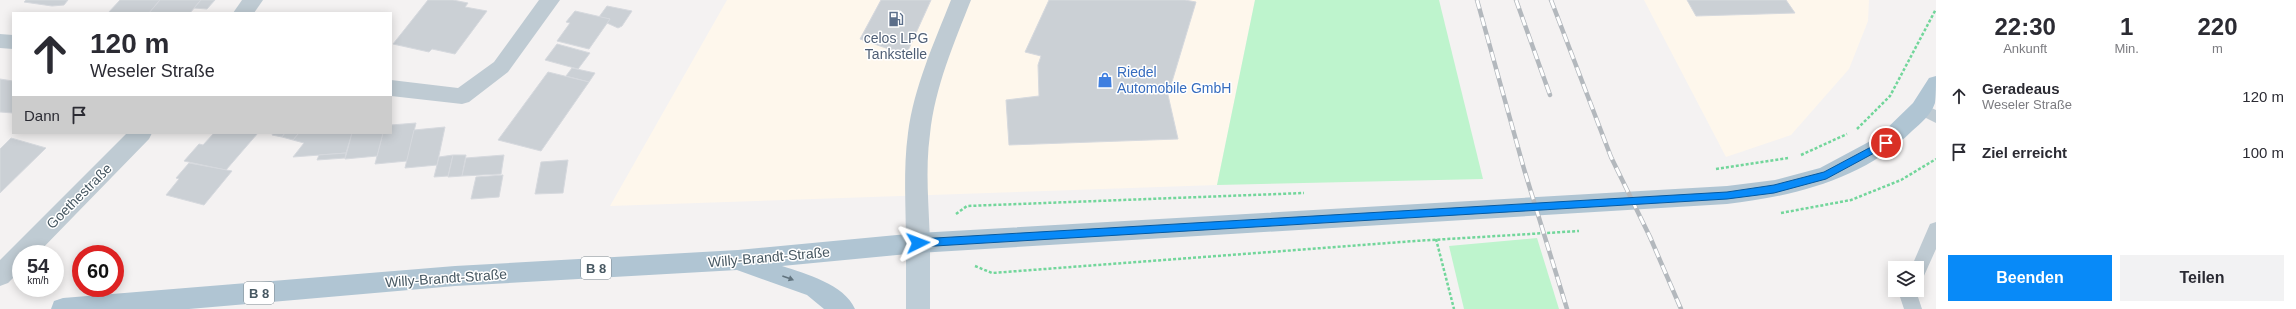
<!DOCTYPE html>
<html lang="de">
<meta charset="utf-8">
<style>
body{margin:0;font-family:Helvetica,sans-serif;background:#f2f2f3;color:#2b2b33;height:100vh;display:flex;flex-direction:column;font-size:15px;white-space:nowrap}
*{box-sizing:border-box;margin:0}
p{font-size:13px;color:#7c7c81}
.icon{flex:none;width:22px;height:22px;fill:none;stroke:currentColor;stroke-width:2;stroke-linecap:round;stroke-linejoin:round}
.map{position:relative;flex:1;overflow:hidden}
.details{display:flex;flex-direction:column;background:#fff;width:360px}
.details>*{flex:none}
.top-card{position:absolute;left:12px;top:12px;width:380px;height:122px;border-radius:0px;box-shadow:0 2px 10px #0003;background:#fff;color:#2b2b33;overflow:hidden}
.tools{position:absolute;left:1888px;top:261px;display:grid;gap:8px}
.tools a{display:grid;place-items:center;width:36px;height:36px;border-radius:0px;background:#fff;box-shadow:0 2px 10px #0003;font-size:20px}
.speed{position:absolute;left:12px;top:245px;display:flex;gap:8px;font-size:20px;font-weight:700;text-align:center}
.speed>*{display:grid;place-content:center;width:52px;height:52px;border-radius:50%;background:#fff;box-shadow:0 2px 10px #0003;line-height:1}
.speed small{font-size:10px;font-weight:400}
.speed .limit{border:6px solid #d22;background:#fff;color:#111}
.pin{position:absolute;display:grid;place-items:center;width:34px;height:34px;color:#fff;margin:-17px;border:2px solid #fff;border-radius:50%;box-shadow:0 1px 4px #0007}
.me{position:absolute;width:44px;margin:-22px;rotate:87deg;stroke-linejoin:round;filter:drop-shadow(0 0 3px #0008)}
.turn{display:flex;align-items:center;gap:14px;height:84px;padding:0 12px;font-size:18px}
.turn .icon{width:52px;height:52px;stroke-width:2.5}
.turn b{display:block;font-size:28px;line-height:34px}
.then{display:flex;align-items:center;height:38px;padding:0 12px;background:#0003;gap:8px;font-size:15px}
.eta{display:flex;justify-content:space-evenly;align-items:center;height:68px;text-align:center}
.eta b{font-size:24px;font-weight:800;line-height:28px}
.primary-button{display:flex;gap:8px;margin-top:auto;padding:8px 12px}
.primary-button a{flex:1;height:46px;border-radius:0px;background:#088af8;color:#fff;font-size:16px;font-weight:800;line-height:46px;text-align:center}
.primary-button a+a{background:#f2f2f3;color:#2b2b33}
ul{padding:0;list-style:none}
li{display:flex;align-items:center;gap:12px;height:56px;padding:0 12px}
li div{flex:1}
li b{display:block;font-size:15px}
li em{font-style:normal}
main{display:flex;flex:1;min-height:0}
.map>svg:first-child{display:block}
</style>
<main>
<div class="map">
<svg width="1936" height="309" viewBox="0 0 1936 309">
<rect width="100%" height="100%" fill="#f4f2f2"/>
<g fill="#fef7ec">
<path d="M 727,0 L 1255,0 L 1217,185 L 610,206 Z"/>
<path d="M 1644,0 L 1869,0 L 1868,21 L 1849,69 L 1791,135 L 1726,157 Z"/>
</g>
<g fill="#bef4cd">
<path d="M 1255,0 L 1439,0 L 1483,179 L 1217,185 Z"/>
<path d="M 1537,238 L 1559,309 L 1464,309 L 1449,246 Z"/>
</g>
<g fill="#cbd0d5" stroke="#d6d9de">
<path d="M 26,0 L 68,0 L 64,5 L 52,6 L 24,2 Z"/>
<path d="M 120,0 L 160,0 L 149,13 L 108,13 Z"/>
<path d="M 160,0 L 201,0 L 190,13 L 149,13 Z"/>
<path d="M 201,0 L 215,0 L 207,9 L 194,8 Z"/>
<path d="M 428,0 L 453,0 L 468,3 L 465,7 L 487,11 L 455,54 L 432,49 L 429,52 L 393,44 Z"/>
<path d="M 881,0 L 931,0 L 906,55 L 860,39 Z"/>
<path d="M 1049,0 L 1185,0 L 1196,2 L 1168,95 L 1178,139 L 1009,145 L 1006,100 L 1039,96 L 1038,65 L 1041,56 L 1025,52 Z"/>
<path d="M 1687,0 L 1786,0 L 1795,13 L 1696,16 Z"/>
<path d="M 607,6 L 632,11 L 622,26 L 618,28 L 607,23 L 610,19 L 599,17 Z"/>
<path d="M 575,11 L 610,19 L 589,49 L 557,41 L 570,23 L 566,22 Z"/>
<path d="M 557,44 L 590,53 L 578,69 L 545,60 Z"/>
<path d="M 572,68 L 595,73 L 589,82 L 566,76 Z"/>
<path d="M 548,72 L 589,82 L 541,151 L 498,140 Z"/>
<path d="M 0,79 L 13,81 L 13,113 L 0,112 Z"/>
<path d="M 416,123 L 407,161 L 375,164 L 383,133 L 391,133 L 391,125 Z"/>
<path d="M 445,127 L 437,165 L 405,168 L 414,130 Z"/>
<path d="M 214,133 L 258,133 L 226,170 L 184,161 L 199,144 L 203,145 Z"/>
<path d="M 273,133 L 285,133 L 282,137 L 272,135 Z"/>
<path d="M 285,133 L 299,133 L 293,140 L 282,137 Z"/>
<path d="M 299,133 L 352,133 L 346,153 L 293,157 L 304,143 L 293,140 Z"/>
<path d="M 352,133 L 383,133 L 377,156 L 345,159 Z"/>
<path d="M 11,138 L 46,148 L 0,193 L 0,149 Z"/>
<path d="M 346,153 L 345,158 L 317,160 L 319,155 Z"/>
<path d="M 453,155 L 448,176 L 434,177 L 439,157 Z"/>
<path d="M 453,155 L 466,155 L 462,176 L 448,177 Z"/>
<path d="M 504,155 L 501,174 L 462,176 L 466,158 Z"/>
<path d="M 568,160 L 563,193 L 535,194 L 541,162 Z"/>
<path d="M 189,163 L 232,171 L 204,205 L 166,195 L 179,179 L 176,178 Z"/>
<path d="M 503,175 L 499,197 L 471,199 L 476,177 Z"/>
</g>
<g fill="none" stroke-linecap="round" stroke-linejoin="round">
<g stroke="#72d69b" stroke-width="2.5" stroke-dasharray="3 2" stroke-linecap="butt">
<path d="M 1857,129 L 1890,96 L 1936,9"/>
<path d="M 1801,155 L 1847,134"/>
<path d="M 1716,169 L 1788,158"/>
<path d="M 1781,213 L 1851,200 L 1901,180 L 1936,159"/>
<path d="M 956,214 L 967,206 L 1304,193"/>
<path d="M 1436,239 L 1454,309"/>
<path d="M 975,266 L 992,273 L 1415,241 L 1579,231"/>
</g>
<g fill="#bfcbd3" fill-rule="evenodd">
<path d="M 1921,103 L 1936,110 L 1936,123 L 1916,113 L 1913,109 L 1916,105 Z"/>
<path d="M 1936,222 L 1936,249 L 1923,278 L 1917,280 L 1917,268 L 1911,268 L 1930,224 Z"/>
<path d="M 1917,286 L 1919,290 L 1917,294 L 1922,309 L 1904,309 L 1899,294 L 1901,290 L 1917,290 Z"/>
</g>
<g fill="#bfcbd3" fill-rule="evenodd">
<path d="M 242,0 L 263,0 L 254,13 L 233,13 Z"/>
<path d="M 539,0 L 560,0 L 508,72 L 469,102 L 462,104 L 391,96 L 391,80 L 458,88 L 494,62 Z"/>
<path d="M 951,0 L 971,0 C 954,43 935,87 930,134 C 925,170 929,206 930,243 L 926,250 L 918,253 L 910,250 L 906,243 C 906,206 903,170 908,133 C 914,87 934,43 951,0 Z"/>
<path d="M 0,34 L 13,35 L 13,49 L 0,48 Z"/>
<path d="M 127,133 L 152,133 L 149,139 L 37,254 L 21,254 L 21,270 L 8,283 L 0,286 L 0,260 Z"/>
</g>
<path fill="#becdd7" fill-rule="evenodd" d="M 918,233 L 926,236 L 930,243 L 930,309 L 906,309 L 906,243 L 910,236 Z"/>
<path fill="#b0c5d3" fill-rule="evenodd" d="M 1936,76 C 1936,84 1936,96 1935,103 C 1931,115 1921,123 1912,131 C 1862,180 1794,196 1727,204 L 918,253 L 782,266 C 806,274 844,284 855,309 L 824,309 L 807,295 L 737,270 L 455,286 L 189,309 L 51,309 L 54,301 L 63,298 L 455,266 L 738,250 L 918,233 L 1727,186 L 1775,180 L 1820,168 L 1878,137 L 1913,103 L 1929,78 Z"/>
<g stroke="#b3b8bd" stroke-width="4.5">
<g id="rail">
<path d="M 1477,0 L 1524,169 L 1567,309"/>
<path d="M 1516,0 L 1550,95"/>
<path d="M 1551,0 L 1611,157 L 1650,237 L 1681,309"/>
</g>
</g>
<use href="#rail" stroke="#fff" stroke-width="3" stroke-dasharray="9" stroke-linecap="butt"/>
</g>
<defs><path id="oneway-solid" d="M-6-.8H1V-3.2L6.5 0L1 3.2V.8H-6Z"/></defs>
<use fill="#61737e" href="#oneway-solid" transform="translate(788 278) rotate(20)"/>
<path fill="#088af8" stroke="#055aa1" d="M 1886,139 L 1889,140 L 1889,145 L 1826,179 L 1774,193 L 1727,199 L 918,247 L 913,243 L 918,239 L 1727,192 L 1774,185 L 1824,172 Z"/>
<defs>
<g id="fuel-bare" transform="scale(1.2)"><path d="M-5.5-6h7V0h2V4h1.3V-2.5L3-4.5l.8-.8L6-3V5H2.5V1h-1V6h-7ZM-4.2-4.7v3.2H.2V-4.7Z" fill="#5c6f8a" stroke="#fff" stroke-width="2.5" paint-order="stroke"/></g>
<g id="shop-bare" transform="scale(1.2)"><path d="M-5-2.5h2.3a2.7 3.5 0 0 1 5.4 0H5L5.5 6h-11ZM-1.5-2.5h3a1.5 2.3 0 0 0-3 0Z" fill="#3f7fe0" stroke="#fff" stroke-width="2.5" paint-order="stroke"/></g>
</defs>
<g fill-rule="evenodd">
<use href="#fuel-bare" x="896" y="19"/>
<use href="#shop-bare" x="1105" y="80"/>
</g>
<g text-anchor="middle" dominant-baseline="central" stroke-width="3" stroke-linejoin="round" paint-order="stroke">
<g fill="#fff" stroke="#7e8a91" stroke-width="1">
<rect x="581" y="257" width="30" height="22" rx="3"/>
<rect x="244" y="282" width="30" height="22" rx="3"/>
</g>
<g font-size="13" font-weight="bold" fill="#475862">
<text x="596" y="268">B 8</text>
<text x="259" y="293">B 8</text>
</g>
<g font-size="14" fill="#4e5e75" stroke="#fff">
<text x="896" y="38">celos LPG<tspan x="896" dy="16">Tankstelle</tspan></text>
</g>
<g font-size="14" fill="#366cbe" stroke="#fff" text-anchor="start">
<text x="1117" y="72">Riedel<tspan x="1117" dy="16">Automobile GmbH</tspan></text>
</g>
<g font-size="14" fill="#475862" stroke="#fff">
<text transform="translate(79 196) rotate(-45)">Goethestraße</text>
<text transform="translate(769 257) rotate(-5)">Willy-Brandt-Straße</text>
<text transform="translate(446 278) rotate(-4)">Willy-Brandt-Straße</text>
</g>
</g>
</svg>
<div class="tools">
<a><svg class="icon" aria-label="layers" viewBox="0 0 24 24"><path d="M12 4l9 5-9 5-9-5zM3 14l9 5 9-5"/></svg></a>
</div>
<div class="speed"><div>54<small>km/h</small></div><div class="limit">60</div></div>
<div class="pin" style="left:1886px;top:143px;background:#d93025"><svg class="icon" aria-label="arrive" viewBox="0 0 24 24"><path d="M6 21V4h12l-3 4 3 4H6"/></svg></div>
<svg class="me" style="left:918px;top:243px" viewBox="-20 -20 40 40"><path d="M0-17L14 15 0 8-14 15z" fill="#088af8" stroke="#fff" stroke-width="4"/></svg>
<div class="top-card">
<div class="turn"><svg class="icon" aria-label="ahead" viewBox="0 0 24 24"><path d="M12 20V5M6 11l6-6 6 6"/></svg><div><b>120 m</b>Weseler Straße</div></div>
<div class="then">Dann<svg class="icon" aria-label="arrive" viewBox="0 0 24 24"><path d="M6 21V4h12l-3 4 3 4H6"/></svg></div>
</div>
</div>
<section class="details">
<div class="eta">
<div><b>22:30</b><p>Ankunft</p></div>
<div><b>1</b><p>Min.</p></div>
<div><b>220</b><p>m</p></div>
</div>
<ul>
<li><svg class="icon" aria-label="ahead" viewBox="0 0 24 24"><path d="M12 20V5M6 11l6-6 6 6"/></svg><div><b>Geradeaus</b><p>Weseler Straße</p></div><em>120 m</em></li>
<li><svg class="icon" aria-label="arrive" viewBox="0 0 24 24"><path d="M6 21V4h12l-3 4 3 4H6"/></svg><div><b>Ziel erreicht</b></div><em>100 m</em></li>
</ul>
<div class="primary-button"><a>Beenden</a><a>Teilen</a></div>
</section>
</main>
